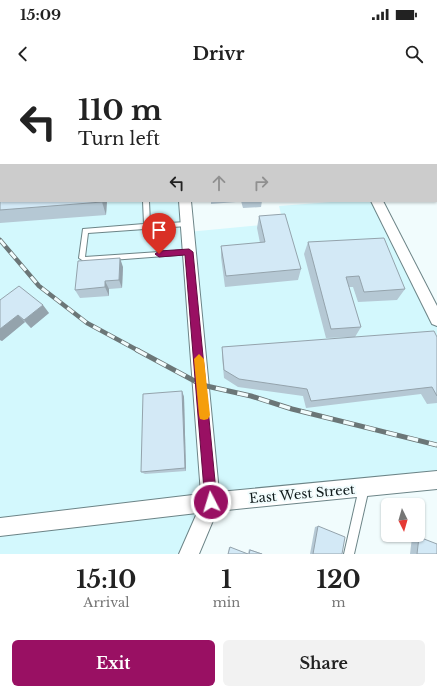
<!DOCTYPE html>
<style>
body{margin:0;font-family:"Libre Baskerville",serif;background:#f2f2f2;color:#222;height:100vh;display:flex;flex-direction:column;font-size:15px;white-space:nowrap}
*{box-sizing:border-box;margin:0}
p{font-size:13px;color:#767676}
.icon{flex:none;width:22px;height:22px;fill:none;stroke:currentColor;stroke-width:2;stroke-linecap:round;stroke-linejoin:round}
.map{position:relative;height:474px;overflow:hidden}
.sheet{display:flex;flex-direction:column;background:#fff;flex:1}
.sheet>*{flex:none}
.top-card{position:absolute;left:0px;top:0px;width:437px;height:122px;box-shadow:0 1px 3px #0004;background:#fff;color:#222;overflow:hidden}
.needle{width:26px;rotate:175deg}
.tools{position:absolute;left:381px;top:418px;display:grid;gap:8px}
.tools a{display:grid;place-items:center;width:44px;height:44px;border-radius:6px;background:#fff;box-shadow:0 1px 3px #0004;font-size:20px}
.pin{position:absolute;display:grid;place-items:center;width:34px;height:34px;color:#fff;margin:-41px -17px;border-radius:50% 50% 50% 0;rotate:-45deg;box-shadow:0 0 4px #0007}
.pin .icon{rotate:45deg}
.me{position:absolute;width:44px;margin:-22px;rotate:355deg;stroke-linejoin:round;filter:drop-shadow(0 0 3px #0008)}
.turn{display:flex;align-items:center;gap:14px;height:84px;padding:0 12px;font-size:18px}
.turn .icon{width:52px;height:52px;stroke-width:2.5}
.turn b{display:block;font-size:28px;line-height:34px}
.lanes{display:flex;align-items:center;height:38px;padding:0 12px;background:#0003;justify-content:center;gap:20px;direction:ltr}
.lanes .off{opacity:.35}
.eta{display:flex;justify-content:space-evenly;align-items:center;height:68px;text-align:center}
.eta b{font-size:24px;font-weight:700;line-height:28px}
.cta{display:flex;gap:8px;margin-top:auto;padding:8px 12px}
.cta a{flex:1;height:46px;border-radius:6px;background:#991063;color:#fff;font-size:16px;font-weight:700;line-height:46px;text-align:center}
.cta a+a{background:#f2f2f2;color:#222}
.status{display:flex;justify-content:space-between;align-items:center;height:28px;padding:0 20px;background:#fff;direction:ltr}
.status svg{height:11px;fill:currentColor}
header{display:flex;justify-content:space-between;align-items:center;height:52px;padding:0 12px;background:#fff;font-size:18px;font-weight:700}
.map>svg:first-child{display:block}
</style>
<div class="status"><b>15:09</b><svg viewBox="0 0 49 12"><path d="M0 12V9h3v3zM5 12V6h3v6zM10 12V3h3v9zM15 12V0h3v12zM26 1h20v11H26zM47 4h2v5h-2z"/></svg></div>
<header><svg class="icon" aria-label="back" viewBox="0 0 24 24"><path d="M15 5l-7 7 7 7"/></svg>Drivr<svg class="icon" aria-label="search" viewBox="0 0 24 24"><circle cx="10" cy="10" r="6"/><path d="M15 15l6 6"/></svg></header>
<div class="map">
<svg width="437" height="474" viewBox="0 0 437 474">
<rect width="100%" height="100%" fill="#f1fcfd"/>
<path fill="#d3f8fd" d="M 0,7 L 1,121 L 185,121 L 188,152 L 283,143 L 279,126 L 344,121 L 377,121 L 437,240 L 437,400 L 211,422 L 189,474 L 0,474 Z"/>
<g fill="none" stroke-linecap="round" stroke-linejoin="round">
<g stroke="#6c8487" stroke-width="2">
<g id="lane">
<path d="M 242,0 L 246,0 L 247,1 L 243,1 Z"/>
<rect x="385" y="0" width="4" height="1"/>
<path d="M 436,69 L 437,70 L 437,75 L 436,74 Z"/>
<path d="M 143,121 L 149,121 L 150,144 L 187,142 L 190,144 L 187,146 L 88,153 L 85,177 L 189,170 L 191,170 L 192,172 L 191,174 L 85,182 L 79,178 L 83,149 L 144,144 Z"/>
<path d="M 364,403 L 367,405 L 369,408 L 354,474 L 344,474 L 359,408 L 361,405 Z"/>
</g>
</g>
<g stroke="#6c8487" stroke-width="2">
<g id="street">
<rect x="26" y="0" width="8" height="1"/>
<rect x="169" y="0" width="8" height="1"/>
<rect x="310" y="0" width="8" height="1"/>
<rect x="436" y="22" width="1" height="6"/>
<path d="M 179,121 L 191,121 L 219,412 L 437,391 L 437,409 L 217,431 L 199,474 L 179,474 L 197,433 L 0,456 L 0,438 L 201,414 Z"/>
<path d="M 371,121 L 383,121 L 437,226 L 437,246 L 432,244 Z"/>
</g>
</g>
<use href="#lane" fill="#fff" fill-rule="evenodd"/>
<use href="#street" fill="#fff" fill-rule="evenodd"/>
<g stroke="#6b7677" stroke-width="4.5">
<path id="rail-far1" d="M 0,160 L 39,206 L 87,243 L 139,271"/>
</g>
<g stroke="#6b7677" stroke-width="5">
<path id="rail" d="M 137,270 L 202,305 L 251,316 L 292,329 L 437,365"/>
</g>
<use href="#rail-far1" stroke="#f1fcfd" stroke-width="3" stroke-dasharray="8" stroke-linecap="butt"/>
<use href="#rail" stroke="#f1fcfd" stroke-width="3.5" stroke-dasharray="11" stroke-linecap="butt"/>
</g>
<g fill="#b5c8d4">
<path d="M 0,0 L 11,0 L 10,1 L 1,1 L 1,3 L 0,3 Z"/>
<rect x="188" y="0" width="20" height="1"/>
<path d="M 221,0 L 231,0 L 221,1 Z"/>
<rect x="367" y="0" width="12" height="1"/>
<path d="M 416,0 L 437,0 L 437,15 L 436,15 L 436,1 L 417,1 Z"/>
<path d="M 0,44 L 1,121 L 107,121 L 106,135 L 0,143 Z"/>
<path d="M 211,121 L 236,121 L 236,122 L 211,124 Z"/>
<path d="M 241,121 L 262,121 L 261,127 L 243,128 Z"/>
<path d="M 259,136 L 301,189 L 298,200 L 225,207 L 221,177 L 221,166 L 260,163 L 257,148 Z"/>
<path d="M 308,162 L 405,209 L 397,220 L 358,222 L 353,207 L 349,207 L 361,247 L 355,257 L 326,258 L 304,174 Z"/>
<path d="M 123,187 L 122,208 L 109,209 L 109,216 L 80,218 L 75,210 Z"/>
<path d="M 0,220 L 49,233 L 31,248 L 25,242 L 2,261 L 0,260 Z"/>
<path d="M 437,257 L 437,323 L 427,324 L 421,314 L 306,328 L 303,316 L 238,307 L 224,298 L 222,276 L 222,267 Z"/>
<path d="M 182,311 L 184,317 L 186,391 L 145,394 L 141,392 Z"/>
<path d="M 318,446 L 342,474 L 310,474 L 315,447 Z"/>
<path d="M 412,457 L 419,457 L 437,474 L 410,474 Z"/>
<path d="M 229,467 L 248,474 L 249,469 L 263,474 L 228,474 Z"/>
</g>
<g fill="#94a3ac">
<path d="M 102,121 L 107,121 L 106,135 L 102,122 Z"/>
<path d="M 120,178 L 123,187 L 122,208 L 119,200 Z"/>
<path d="M 105,201 L 109,209 L 109,216 L 105,207 Z"/>
<path d="M 43,225 L 49,233 L 31,248 L 24,240 Z"/>
<path d="M 18,235 L 25,242 L 2,261 L 0,260 L 0,249 Z"/>
<path d="M 182,311 L 184,317 L 186,391 L 185,388 Z"/>
</g>
<g fill="#d3e9f6" stroke="#94a3ac">
<rect x="48" y="0" width="36" height="1"/>
<path d="M 132,0 L 149,0 L 132,1 Z"/>
<path d="M 275,0 L 301,0 L 302,1 L 275,1 Z"/>
<path d="M 333,0 L 353,0 L 353,1 L 334,1 Z"/>
<rect x="436" y="2" width="1" height="6"/>
<path d="M 0,44 L 1,44 L 1,121 L 102,121 L 102,122 L 0,130 Z"/>
<path d="M 285,134 L 301,189 L 226,196 L 221,166 L 265,162 L 259,136 Z"/>
<path d="M 384,158 L 405,209 L 364,212 L 359,196 L 346,197 L 361,247 L 331,249 L 308,162 Z"/>
<path d="M 120,178 L 119,200 L 105,201 L 105,207 L 75,210 L 78,181 Z"/>
<path d="M 19,206 L 43,225 L 24,240 L 18,235 L 0,249 L 0,220 Z"/>
<path d="M 434,251 L 437,257 L 437,316 L 432,307 L 311,321 L 307,309 L 239,299 L 224,290 L 222,267 Z"/>
<path d="M 182,311 L 185,388 L 141,392 L 143,314 Z"/>
<path d="M 318,446 L 345,457 L 342,474 L 313,474 Z"/>
<path d="M 419,457 L 437,464 L 437,474 L 417,474 Z"/>
<path d="M 230,467 L 248,474 L 228,474 Z"/>
<path d="M 250,470 L 262,474 L 249,474 Z"/>
</g>
<path fill="#991063" stroke="#630a40" d="M 189,169 L 193,172 L 217,422 L 216,426 L 211,428 L 207,426 L 205,422 L 185,175 L 159,177 L 155,174 L 159,171 Z"/>
<path fill="#f59e0b" d="M 199,274 L 204,279 L 210,335 L 208,339 L 204,340 L 200,339 L 199,335 L 194,279 Z"/>
<g text-anchor="middle" dominant-baseline="central" stroke-width="4" stroke-linejoin="round" paint-order="stroke">
<g font-size="13" fill="#0f191a" stroke="#f1fcfd">
<text transform="translate(302 414) rotate(-5)">East West Street</text>
</g>
</g>
</svg>
<div class="tools">
<a><svg class="needle" viewBox="-14 -14 28 28"><path d="M0-13l5 13h-10z" fill="#e53935"/><path d="M0 13l5-13h-10z" fill="#767676"/></svg></a>
</div>
<div class="pin" style="left:159px;top:174px;background:#d93025"><svg class="icon" aria-label="arrive" viewBox="0 0 24 24"><path d="M6 21V4h12l-3 4 3 4H6"/></svg></div>
<svg class="me" style="left:211px;top:422px" viewBox="-20 -20 40 40"><circle r="17" fill="#991063" stroke="#fff" stroke-width="3"/><path d="M0-11L8 9 0 5-8 9z" fill="#fff"/></svg>
<div class="top-card">
<div class="turn"><svg class="icon" aria-label="left" viewBox="0 0 24 24"><path d="M17 20v-9H6M10 6l-5 5 5 5"/></svg><div><b>110 m</b>Turn left</div></div>
<div class="lanes"><svg class="icon" aria-label="left" viewBox="0 0 24 24"><path d="M17 20v-9H6M10 6l-5 5 5 5"/></svg><svg class="icon off" aria-label="ahead" viewBox="0 0 24 24"><path d="M12 20V5M6 11l6-6 6 6"/></svg><svg class="icon off" aria-label="right" viewBox="0 0 24 24"><path d="M7 20v-9h11M14 6l5 5-5 5"/></svg></div>
</div>
</div>
<section class="sheet">
<div class="eta">
<div><b>15:10</b><p>Arrival</p></div>
<div><b>1</b><p>min</p></div>
<div><b>120</b><p>m</p></div>
</div>
<div class="cta"><a>Exit</a><a>Share</a></div>
</section>
